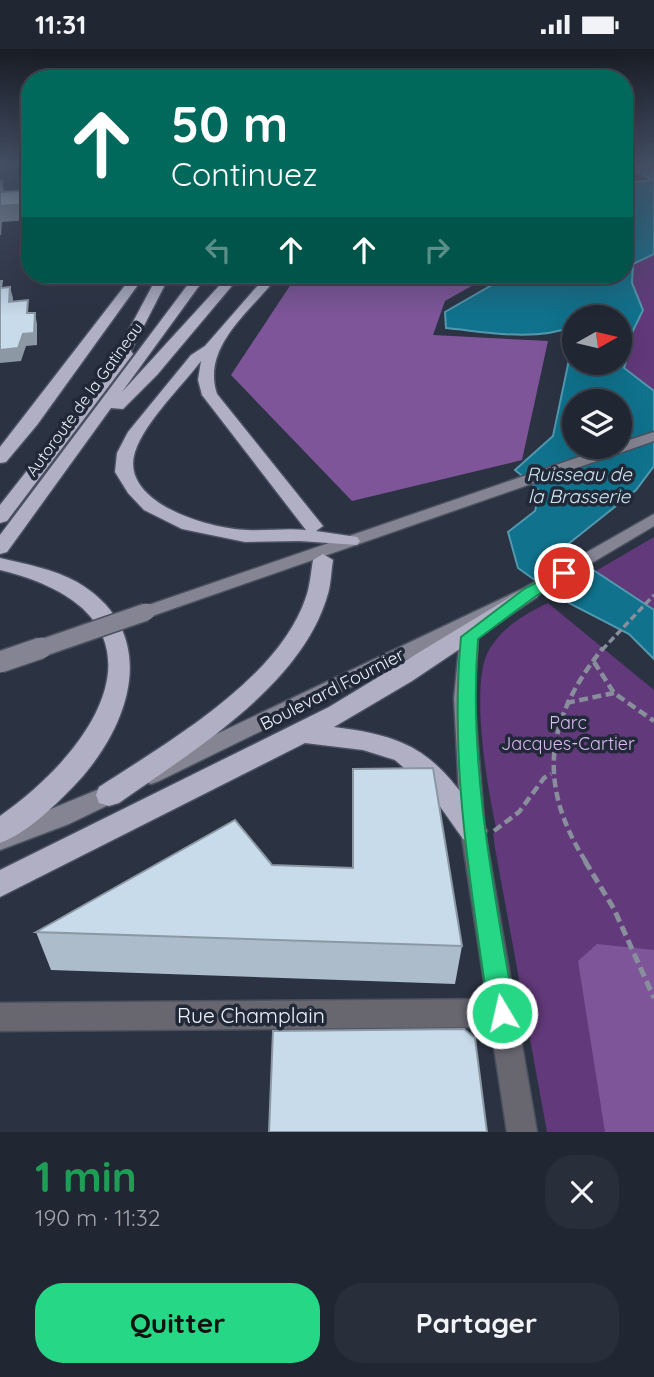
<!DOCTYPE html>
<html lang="fr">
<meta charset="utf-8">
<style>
body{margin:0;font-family:Quicksand,sans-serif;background:#282e3a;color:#f1f3f6;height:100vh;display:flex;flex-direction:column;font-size:26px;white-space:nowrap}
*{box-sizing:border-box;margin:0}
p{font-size:23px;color:#a2a5ac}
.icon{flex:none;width:38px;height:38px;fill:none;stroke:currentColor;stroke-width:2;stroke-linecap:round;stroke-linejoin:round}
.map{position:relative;height:1083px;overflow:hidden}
.sheet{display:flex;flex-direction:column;background:#202632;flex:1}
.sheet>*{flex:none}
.banner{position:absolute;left:21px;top:21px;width:612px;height:214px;border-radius:28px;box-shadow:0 7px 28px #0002,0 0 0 2px #3d434d;background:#00695c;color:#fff;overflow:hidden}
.needle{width:46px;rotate:82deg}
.tools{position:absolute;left:562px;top:256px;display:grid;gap:14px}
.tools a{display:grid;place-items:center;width:70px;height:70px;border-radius:50%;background:#202632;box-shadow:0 7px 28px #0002,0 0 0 2px #3d434d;font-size:35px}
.pin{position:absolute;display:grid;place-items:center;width:60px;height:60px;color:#fff;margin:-30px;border:4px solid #fff;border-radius:50%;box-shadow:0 2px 7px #0007}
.me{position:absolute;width:77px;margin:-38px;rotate:351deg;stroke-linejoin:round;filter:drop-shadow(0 0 5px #0008)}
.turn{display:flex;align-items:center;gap:24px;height:147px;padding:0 35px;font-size:32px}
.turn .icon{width:91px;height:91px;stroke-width:2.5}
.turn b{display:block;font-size:49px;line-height:60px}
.lanes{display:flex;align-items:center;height:66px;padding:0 35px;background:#0003;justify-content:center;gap:35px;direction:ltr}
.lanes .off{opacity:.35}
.round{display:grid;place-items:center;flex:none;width:74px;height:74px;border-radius:28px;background:#282e3a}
.headline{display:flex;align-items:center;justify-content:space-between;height:119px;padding:0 35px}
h1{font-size:42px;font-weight:800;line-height:52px;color:#1e9e55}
.action{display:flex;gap:14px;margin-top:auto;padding:14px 35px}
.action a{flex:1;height:80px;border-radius:28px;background:#26d886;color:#111;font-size:28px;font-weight:800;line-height:80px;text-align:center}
.action a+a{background:#282e3a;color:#f1f3f6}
.status{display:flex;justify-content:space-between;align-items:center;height:49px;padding:0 35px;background:#202632;direction:ltr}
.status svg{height:19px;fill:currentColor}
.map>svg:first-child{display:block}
</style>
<div class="status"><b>11:31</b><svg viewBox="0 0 49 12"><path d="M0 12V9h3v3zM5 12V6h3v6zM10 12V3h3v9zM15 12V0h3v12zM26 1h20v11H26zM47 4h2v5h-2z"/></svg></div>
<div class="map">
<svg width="654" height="1083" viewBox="0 0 654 1083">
<rect width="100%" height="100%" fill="#2b3242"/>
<g fill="#62397b">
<path d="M 654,205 L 654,342 L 624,319 L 630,299 L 629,290 L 643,261 L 632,234 L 633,215 Z"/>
<path d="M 654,488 L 654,561 L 594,523 Z"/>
<path d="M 548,554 L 654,641 L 654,1083 L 547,1083 L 495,799 L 493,784 L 497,783 C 488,744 469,635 489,601 C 502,578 525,565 548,554 Z"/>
</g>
<g fill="#7f559a">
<path d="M 297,226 L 452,226 L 475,235 L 445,252 L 433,286 L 548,292 L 522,411 L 352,452 L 231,326 Z"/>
<path d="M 597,895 L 654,901 L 654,1083 L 605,1083 L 578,912 Z"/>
</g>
<path fill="#10728d" stroke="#5298ae" stroke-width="2" fill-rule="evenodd" d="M 625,116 L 654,116 L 654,205 L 633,215 L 632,234 L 643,261 L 629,290 L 630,299 L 624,319 L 654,342 L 654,417 L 636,441 L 567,496 L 566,503 L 654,561 L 654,610 L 629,585 L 561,550 L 518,519 L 508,483 L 535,462 L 540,442 L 515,421 L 553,387 L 574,287 L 574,313 L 620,313 L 620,268 L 574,268 L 574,277 C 535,293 487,283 446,279 L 445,263 L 490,237 L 469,226 L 625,226 L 625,134 L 653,131 ZM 574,352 L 620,352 L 620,397 L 574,397 Z"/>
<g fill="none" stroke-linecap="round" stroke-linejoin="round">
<g stroke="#4a5160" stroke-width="3">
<path id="minor" d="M 502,950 L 512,954 L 516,964 L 512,974 L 502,978 L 0,982 L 0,954 Z"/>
</g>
<g stroke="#4a5160" stroke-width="3">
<path id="tertiary" d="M 473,772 L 481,775 L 485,782 L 537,1083 L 507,1083 L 461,782 L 465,775 Z"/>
</g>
<g stroke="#4a5160" stroke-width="3">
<g id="secondary">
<path d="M 654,383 L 654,392 L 152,567 L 140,567 L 137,563 L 140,559 L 611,397 L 620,397 L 620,394 Z"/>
<path d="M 654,465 L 654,477 L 536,547 L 159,732 L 151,735 L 143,732 L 140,726 L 143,720 L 524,539 Z"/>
<path d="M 469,582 L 478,588 L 474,649 L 485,782 L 481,789 L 473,792 L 465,789 L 461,782 L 454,649 L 460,588 Z"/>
<path d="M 119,732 L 127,735 L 130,741 L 127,747 L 69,775 L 0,801 L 0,781 Z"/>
</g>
</g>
<g stroke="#4a5160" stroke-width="3">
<g id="motorway">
<path d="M 133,226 L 145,226 L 37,376 L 6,413 L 0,414 L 0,398 Z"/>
<path d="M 158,226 L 170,226 L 131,302 L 133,305 L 7,472 L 0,474 L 0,456 L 110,316 Z"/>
<path d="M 195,226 L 207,226 L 122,343 L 229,226 L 241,226 L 157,326 L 123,360 L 111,359 L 7,503 L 0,505 L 0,486 Z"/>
<path d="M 267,226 L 279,226 C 252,261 201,297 217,345 L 323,477 L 316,482 L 357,488 L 360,492 L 357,496 L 300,492 L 245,493 L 182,480 L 144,461 L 128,444 L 115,423 L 117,404 L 128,383 L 191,306 L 205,297 ZM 201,312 L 198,331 L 202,346 L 306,481 C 287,479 267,482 247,481 C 210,480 119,454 135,403 C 144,374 182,337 201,312 Z"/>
<path d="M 323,505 L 333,511 C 331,523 331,537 327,548 C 300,638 191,703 119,754 L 109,757 L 99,754 L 96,746 L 99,738 C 168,693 279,630 306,548 C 310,537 311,523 313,511 Z"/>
<path d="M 0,509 C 26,515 53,520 77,533 C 164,584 130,680 72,739 C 52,759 27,784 0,794 L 0,767 C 108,691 177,564 0,521 Z"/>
<path d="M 530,536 L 541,543 L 537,548 L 412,632 L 334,678 C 416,688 437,707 483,774 L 487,782 L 483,790 L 473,794 L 463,790 L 427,739 L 395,711 L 363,701 L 305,694 L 0,848 L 0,821 L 329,658 Z"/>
</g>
</g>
<path stroke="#888e9b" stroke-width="3.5" stroke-dasharray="7 3.5" stroke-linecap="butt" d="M 602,601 L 654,546"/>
<g stroke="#888e9b" stroke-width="4.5" stroke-dasharray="9 4.5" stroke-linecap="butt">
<path d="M 594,613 L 614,644 L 654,672"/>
<path d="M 566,654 L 614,644"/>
<path d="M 494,782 L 519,763 L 544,729 L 551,725"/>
<path d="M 586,813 C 536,734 546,670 603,599"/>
</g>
<path stroke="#888e9b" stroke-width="5" stroke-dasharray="10 5" stroke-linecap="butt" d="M 585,812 L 614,860 L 654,949"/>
<use href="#minor" fill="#686770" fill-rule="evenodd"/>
<use href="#tertiary" fill="#686770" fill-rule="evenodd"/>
<use href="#secondary" fill="#858492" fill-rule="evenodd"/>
<use href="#motorway" fill="#b1afc4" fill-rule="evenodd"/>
<g stroke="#4a5160" stroke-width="20" stroke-linecap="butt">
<path id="secondary-bridge-far1" d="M 36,601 L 146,563"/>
</g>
<g stroke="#4a5160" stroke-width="24" stroke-linecap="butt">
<path id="secondary-bridge" d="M 0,613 L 41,599"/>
</g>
<use href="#secondary-bridge-far1" stroke="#858492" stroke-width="17"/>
<use href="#secondary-bridge" stroke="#858492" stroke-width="21"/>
</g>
<path fill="#acbcca" d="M 353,720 L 462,897 L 455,935 L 51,921 L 36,883 L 272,816 L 352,819 Z"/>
<g fill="#8c99a4">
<path d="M 2,132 L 5,147 L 30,155 L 30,171 L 2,173 L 1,186 L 0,186 L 0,157 Z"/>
<path d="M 10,238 L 13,249 L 12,264 L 9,253 Z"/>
<path d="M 35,264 L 37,275 L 37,296 L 26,297 L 21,312 L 0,314 L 0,301 L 23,285 Z"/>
</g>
<g fill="#c8dbeb" stroke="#8c99a4" stroke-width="2">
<path d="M 2,132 L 1,143 L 30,141 L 30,155 L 0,157 L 0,133 Z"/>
<path d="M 0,232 L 2,232 L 1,239 L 10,238 L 9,253 L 28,251 L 27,264 L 35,264 L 34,284 L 23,285 L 18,299 L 0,301 Z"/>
<path d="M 433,719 L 462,897 L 36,883 L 235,771 L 272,816 L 353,819 L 353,720 Z"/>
<path d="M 464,980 L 475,989 L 487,1083 L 269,1083 L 273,982 Z"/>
</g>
<linearGradient id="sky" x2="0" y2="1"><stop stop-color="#181c24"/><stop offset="0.43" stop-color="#444f65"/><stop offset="1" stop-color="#444f65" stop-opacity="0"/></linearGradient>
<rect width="654" height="268" fill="url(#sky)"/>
<path fill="#26d886" stroke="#198c57" stroke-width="2" d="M 564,519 L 572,524 L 570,527 L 536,547 L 478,590 C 468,716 494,841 515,964 L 511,973 L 502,977 L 493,973 L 489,964 C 471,839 449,714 461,588 L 524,540 Z"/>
<g text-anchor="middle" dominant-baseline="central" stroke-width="7" stroke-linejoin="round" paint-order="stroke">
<g font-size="16" fill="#edf2fc" stroke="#212837">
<text transform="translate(84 350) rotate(-54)">Autoroute de la Gatineau</text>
</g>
<g font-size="18" fill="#edf2fc" stroke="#212837">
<text transform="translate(332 640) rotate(-27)">Boulevard Fournier</text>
</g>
<g font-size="18" fill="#dbb9f2" stroke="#212837">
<text x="568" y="673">Parc<tspan x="568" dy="21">Jacques-Cartier</tspan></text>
</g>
<g font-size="19" font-style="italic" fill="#d0e9f2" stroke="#212837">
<text x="579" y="425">Ruisseau de<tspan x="579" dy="22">la Brasserie</tspan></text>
</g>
<g font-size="21" fill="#edf2fc" stroke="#212837">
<text x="251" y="966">Rue Champlain</text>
</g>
</g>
</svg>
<div class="tools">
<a><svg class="needle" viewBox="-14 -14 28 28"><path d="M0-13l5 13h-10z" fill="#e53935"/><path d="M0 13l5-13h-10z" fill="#a2a5ac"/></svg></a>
<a><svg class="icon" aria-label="layers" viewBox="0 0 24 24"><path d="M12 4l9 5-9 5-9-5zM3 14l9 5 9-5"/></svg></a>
</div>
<div class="pin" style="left:564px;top:524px;background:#d93025"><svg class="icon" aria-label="arrive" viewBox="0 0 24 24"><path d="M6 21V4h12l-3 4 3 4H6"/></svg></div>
<svg class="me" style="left:502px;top:964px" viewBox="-20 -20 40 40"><circle r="17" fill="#26d886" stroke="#fff" stroke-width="3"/><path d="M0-11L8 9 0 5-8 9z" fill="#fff"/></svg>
<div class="banner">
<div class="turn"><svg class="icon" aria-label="ahead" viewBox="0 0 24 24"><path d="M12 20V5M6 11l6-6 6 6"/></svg><div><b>50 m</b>Continuez</div></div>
<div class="lanes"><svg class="icon off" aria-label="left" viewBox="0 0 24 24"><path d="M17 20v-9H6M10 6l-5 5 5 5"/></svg><svg class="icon" aria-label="ahead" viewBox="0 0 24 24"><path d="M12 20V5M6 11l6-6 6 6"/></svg><svg class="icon" aria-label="ahead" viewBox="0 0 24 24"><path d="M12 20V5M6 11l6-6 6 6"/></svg><svg class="icon off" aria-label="right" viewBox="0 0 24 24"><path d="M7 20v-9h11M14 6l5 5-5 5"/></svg></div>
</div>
</div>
<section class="sheet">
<div class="headline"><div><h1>1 min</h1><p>190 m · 11:32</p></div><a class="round"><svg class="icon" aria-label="close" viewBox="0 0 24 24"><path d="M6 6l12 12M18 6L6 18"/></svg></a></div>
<div class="action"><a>Quitter</a><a>Partager</a></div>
</section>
